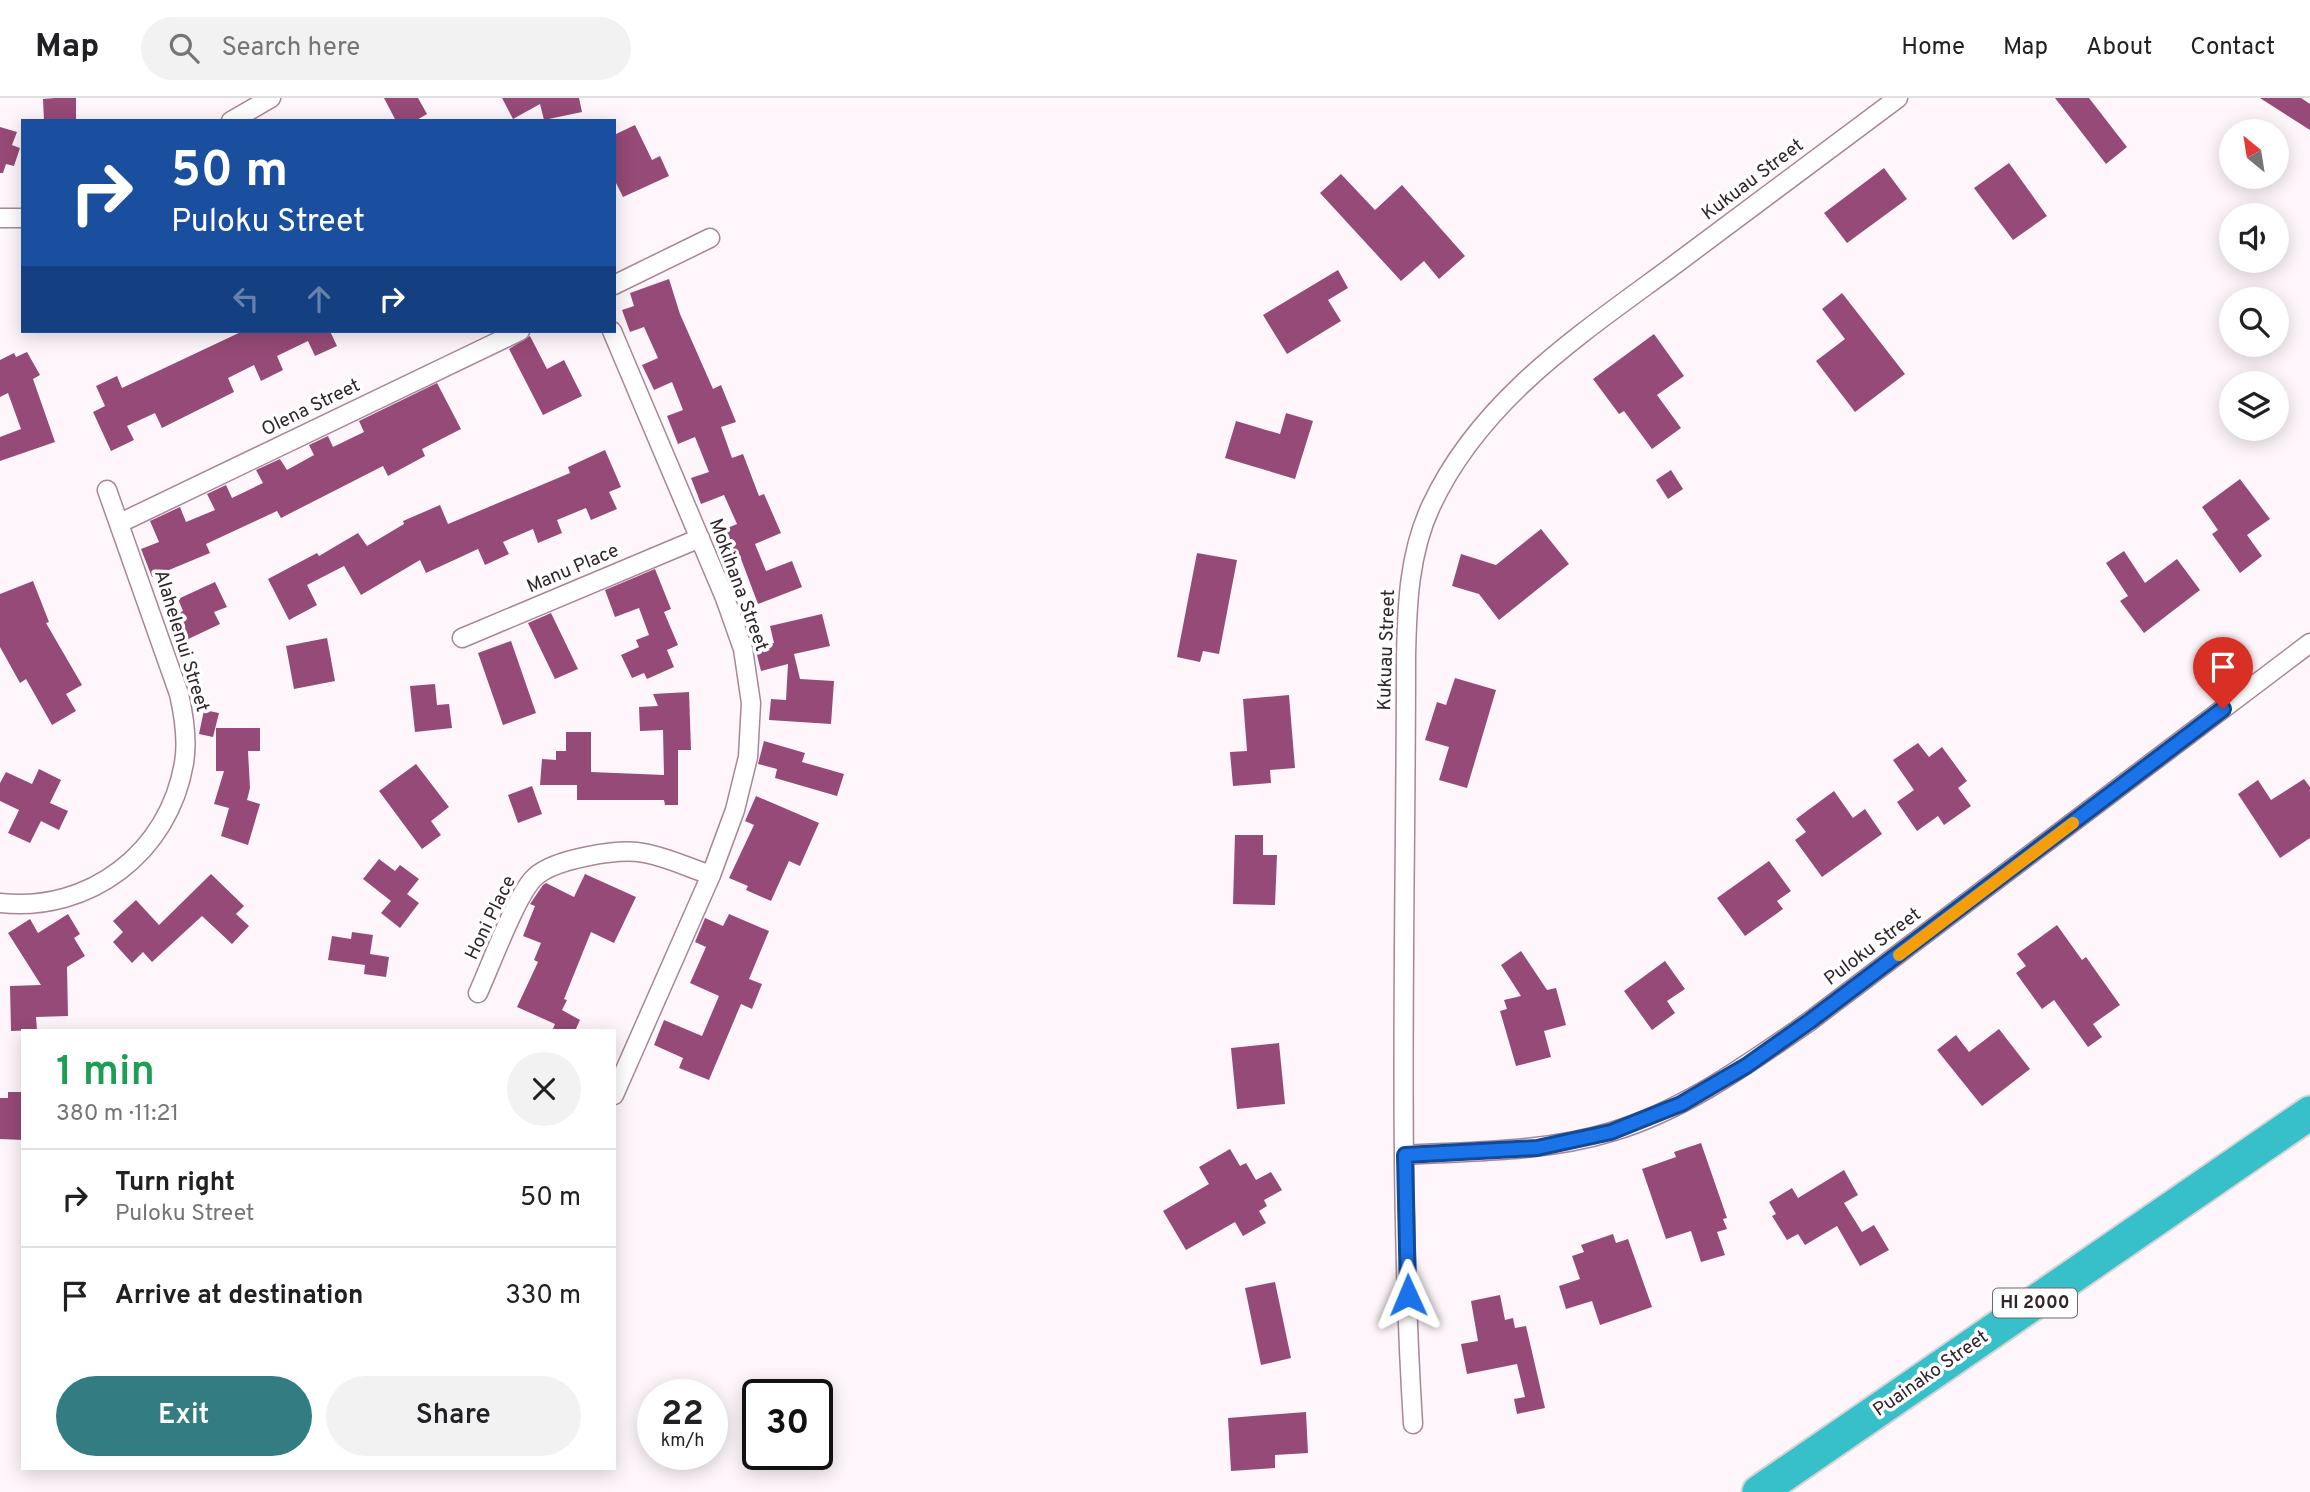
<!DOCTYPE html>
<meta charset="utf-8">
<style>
body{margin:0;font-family:Overpass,sans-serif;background:#f2f2f2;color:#202124;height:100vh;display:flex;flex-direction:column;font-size:26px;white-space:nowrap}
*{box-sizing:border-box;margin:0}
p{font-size:23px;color:#757577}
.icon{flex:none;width:38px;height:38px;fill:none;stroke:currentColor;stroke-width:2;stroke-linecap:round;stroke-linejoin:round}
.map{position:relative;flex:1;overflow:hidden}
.panel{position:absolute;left:21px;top:931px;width:595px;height:441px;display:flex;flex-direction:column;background:#fff;border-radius:0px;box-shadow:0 4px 18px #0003}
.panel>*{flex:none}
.hud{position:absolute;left:21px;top:21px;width:595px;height:214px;border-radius:0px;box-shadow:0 4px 18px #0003;background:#1a4fa0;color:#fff;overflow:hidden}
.needle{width:46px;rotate:330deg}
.tools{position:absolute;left:2219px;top:21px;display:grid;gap:14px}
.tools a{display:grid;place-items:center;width:70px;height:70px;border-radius:50%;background:#fff;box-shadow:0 4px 18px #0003;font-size:35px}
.speed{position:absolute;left:637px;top:1281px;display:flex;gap:14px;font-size:35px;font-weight:700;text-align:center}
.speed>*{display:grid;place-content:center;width:91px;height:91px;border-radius:50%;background:#fff;box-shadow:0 4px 18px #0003;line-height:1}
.speed small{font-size:18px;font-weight:400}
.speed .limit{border:4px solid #111;border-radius:10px;background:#fff;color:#111}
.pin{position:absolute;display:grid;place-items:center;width:60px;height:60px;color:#fff;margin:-72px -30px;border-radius:50% 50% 50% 0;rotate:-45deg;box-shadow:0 0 7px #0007}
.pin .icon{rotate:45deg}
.me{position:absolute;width:77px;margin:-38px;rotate:359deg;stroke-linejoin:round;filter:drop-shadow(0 0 5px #0008)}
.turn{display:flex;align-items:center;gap:24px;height:147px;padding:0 35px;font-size:32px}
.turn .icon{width:91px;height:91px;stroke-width:2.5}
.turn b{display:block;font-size:49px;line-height:60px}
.lanes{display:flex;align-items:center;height:66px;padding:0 35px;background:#0003;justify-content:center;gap:35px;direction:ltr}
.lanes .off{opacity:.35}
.round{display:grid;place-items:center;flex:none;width:74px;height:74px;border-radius:37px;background:#f2f2f2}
.head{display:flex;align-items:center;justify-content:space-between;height:119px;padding:0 35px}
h1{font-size:42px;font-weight:600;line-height:52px;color:#1e9e55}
.cta{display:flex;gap:14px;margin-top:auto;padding:14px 35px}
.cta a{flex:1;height:80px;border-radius:42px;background:#337c81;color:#fff;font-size:28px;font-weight:600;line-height:80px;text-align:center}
.cta a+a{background:#f2f2f2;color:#202124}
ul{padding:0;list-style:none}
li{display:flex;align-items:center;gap:21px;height:98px;padding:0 35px;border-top:2px solid #e0e0e0}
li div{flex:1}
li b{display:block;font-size:26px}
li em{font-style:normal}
header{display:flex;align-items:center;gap:42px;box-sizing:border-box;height:98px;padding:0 35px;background:#fff;border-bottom:2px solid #e0e0e0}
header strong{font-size:33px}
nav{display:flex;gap:38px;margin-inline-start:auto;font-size:24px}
.search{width:490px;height:63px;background:#f2f2f2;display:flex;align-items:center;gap:18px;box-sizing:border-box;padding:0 24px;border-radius:38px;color:#757577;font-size:26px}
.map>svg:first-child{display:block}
</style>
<header>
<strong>Map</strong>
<div class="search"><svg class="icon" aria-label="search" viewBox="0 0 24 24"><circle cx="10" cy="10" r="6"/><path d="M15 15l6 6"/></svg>Search here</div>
<nav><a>Home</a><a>Map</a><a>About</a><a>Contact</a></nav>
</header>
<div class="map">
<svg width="2310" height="1394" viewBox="0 0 2310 1394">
<rect width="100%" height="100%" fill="#fef6fa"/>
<g fill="#964a77">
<path d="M 55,0 L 76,0 L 76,23 L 44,23 L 43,1 Z"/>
<path d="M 384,0 L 418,0 L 427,16 L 415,23 L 396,23 Z"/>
<path d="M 502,0 L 579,0 L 582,14 L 544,22 L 540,6 L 513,21 Z"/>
<path d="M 2055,0 L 2089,0 L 2127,49 L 2106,66 Z"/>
<path d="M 2260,0 L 2301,0 L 2310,6 L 2310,32 Z"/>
<path d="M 635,27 L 652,62 L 660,58 L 669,78 L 623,99 L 614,81 L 614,37 Z"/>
<path d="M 0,29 L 17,34 L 12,47 L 20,50 L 14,68 L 6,66 L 3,75 L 0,75 Z"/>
<path d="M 2009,65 L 2047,118 L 2013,142 L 1974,90 Z"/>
<path d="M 1884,70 L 1907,101 L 1847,145 L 1824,115 Z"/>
<path d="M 1341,76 L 1375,112 L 1402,87 L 1465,158 L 1439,181 L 1424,163 L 1401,183 L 1320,95 Z"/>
<path d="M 1338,172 L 1348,190 L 1328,202 L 1341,223 L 1287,256 L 1263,217 Z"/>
<path d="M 669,181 L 680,216 L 713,291 L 721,287 L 736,324 L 721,329 L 732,360 L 743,356 L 759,398 L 764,396 L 781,435 L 755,446 L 766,473 L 792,463 L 802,489 L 758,506 L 738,453 L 721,461 L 713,442 L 716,441 L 713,436 L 737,426 L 724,397 L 701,406 L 691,380 L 709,374 L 695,339 L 678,346 L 667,318 L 683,312 L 672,284 L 654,292 L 642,267 L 658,260 L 644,229 L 630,234 L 622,212 L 634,208 L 630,195 Z"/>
<path d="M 1842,195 L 1905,276 L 1855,314 L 1816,263 L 1845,241 L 1822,211 Z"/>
<path d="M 243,233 L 330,233 L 337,248 L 315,258 L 308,243 L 277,258 L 283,272 L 261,283 L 254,267 L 228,280 L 234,294 L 162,330 L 155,315 L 127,328 L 134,342 L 111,353 L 93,314 L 105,308 L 96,288 L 117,278 L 122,290 Z"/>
<path d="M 1654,236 L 1684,278 L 1657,297 L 1681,330 L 1652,351 L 1624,313 L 1619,316 L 1593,281 Z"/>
<path d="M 530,238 L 547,271 L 564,262 L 582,298 L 543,317 L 509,251 Z"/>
<path d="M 27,254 L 40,277 L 33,281 L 55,344 L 0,363 L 0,339 L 21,331 L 8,295 L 0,299 L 0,262 L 14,255 L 16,259 Z"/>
<path d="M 437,285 L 461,331 L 422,351 L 425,358 L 388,378 L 383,368 L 281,420 L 277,413 L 206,446 L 210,455 L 152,479 L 141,451 L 159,444 L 150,423 L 180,409 L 186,424 L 215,412 L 207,396 L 226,387 L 232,400 L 263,385 L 256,372 L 280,361 L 287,372 L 314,357 L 309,347 L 328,338 L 333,349 L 364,334 L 359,323 Z"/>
<path d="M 1286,315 L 1313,323 L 1295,381 L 1225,360 L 1236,323 L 1280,336 Z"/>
<path d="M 605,352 L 621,389 L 609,394 L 617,411 L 591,422 L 586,410 L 557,422 L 562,435 L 538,445 L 533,431 L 503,444 L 509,456 L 485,467 L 478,451 L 426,475 L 420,462 L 361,497 L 344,468 L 307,487 L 317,507 L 289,522 L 268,481 L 317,455 L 319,458 L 358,435 L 367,448 L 404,426 L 403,423 L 440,407 L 448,426 L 570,375 L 568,369 Z"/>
<path d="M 1671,372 L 1683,391 L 1668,401 L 1656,382 Z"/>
<path d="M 2240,381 L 2270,421 L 2247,437 L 2262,458 L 2240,475 L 2212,436 L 2218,432 L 2202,409 Z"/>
<path d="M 1541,431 L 1569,466 L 1499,522 L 1479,496 L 1452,488 L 1461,456 L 1496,467 Z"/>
<path d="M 2124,453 L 2145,485 L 2177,461 L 2200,492 L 2144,535 L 2120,503 L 2128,498 L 2106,465 Z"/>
<path d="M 1197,455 L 1237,462 L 1219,556 L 1203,553 L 1200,564 L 1177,559 Z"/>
<path d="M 655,471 L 671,511 L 664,514 L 678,547 L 667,552 L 674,569 L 647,581 L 644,575 L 632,580 L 621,557 L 639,549 L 636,542 L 649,537 L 639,510 L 615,519 L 605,492 Z"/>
<path d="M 33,483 L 49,524 L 46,525 L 82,587 L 66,596 L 76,613 L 52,627 L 26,581 L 20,585 L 0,549 L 0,496 Z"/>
<path d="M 215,484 L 227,509 L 214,514 L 220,526 L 182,544 L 171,519 L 183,513 L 178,501 Z"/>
<path d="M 551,515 L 578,571 L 555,581 L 528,525 Z"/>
<path d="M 822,516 L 830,548 L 794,556 L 800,581 L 834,583 L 831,626 L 769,622 L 771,601 L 786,602 L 788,566 L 761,573 L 755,549 L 774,545 L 770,528 Z"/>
<path d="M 327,540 L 335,583 L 294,591 L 286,548 Z"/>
<path d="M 511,543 L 536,615 L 503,627 L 478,555 Z"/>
<path d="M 1455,580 L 1496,592 L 1467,690 L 1439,682 L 1449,649 L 1425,642 L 1437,604 L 1446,607 Z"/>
<path d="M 435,586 L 437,607 L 449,606 L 452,630 L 415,634 L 410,588 Z"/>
<path d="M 689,594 L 691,652 L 678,652 L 678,707 L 665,707 L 664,702 L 577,702 L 577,687 L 540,687 L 542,661 L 556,662 L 556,653 L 566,653 L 566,634 L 591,634 L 591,674 L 664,677 L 663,632 L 640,633 L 639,609 L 658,608 L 653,596 Z"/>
<path d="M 1289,597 L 1295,670 L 1270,672 L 1271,685 L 1233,688 L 1230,654 L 1247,653 L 1243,601 Z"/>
<path d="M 204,612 L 219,615 L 213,639 L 199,636 Z"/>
<path d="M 216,630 L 260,630 L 260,653 L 248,653 L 250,690 L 247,702 L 260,706 L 248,747 L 221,738 L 229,710 L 214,706 L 224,673 L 216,673 Z"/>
<path d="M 764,643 L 805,655 L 802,664 L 844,676 L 837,698 L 775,680 L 777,671 L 758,666 Z"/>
<path d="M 1918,645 L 1929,659 L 1942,649 L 1967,683 L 1958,690 L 1971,708 L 1944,727 L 1938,718 L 1917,733 L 1897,704 L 1914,692 L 1893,662 Z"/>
<path d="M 416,666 L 449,709 L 431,723 L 441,737 L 422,751 L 379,693 Z"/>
<path d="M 39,671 L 61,682 L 50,705 L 68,713 L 59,732 L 41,723 L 30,745 L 8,735 L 19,712 L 0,703 L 0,685 L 6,674 L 32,686 Z"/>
<path d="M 2304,681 L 2310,689 L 2310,740 L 2280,760 L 2238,696 L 2258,682 L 2271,702 Z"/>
<path d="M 532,688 L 542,716 L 518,725 L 508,697 Z"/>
<path d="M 1834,693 L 1853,720 L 1865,711 L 1882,736 L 1822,779 L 1795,742 L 1806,734 L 1796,721 Z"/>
<path d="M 756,698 L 819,725 L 800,768 L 789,763 L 771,803 L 746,792 L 748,788 L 729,780 L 754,727 L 745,723 Z"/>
<path d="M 1235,737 L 1263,737 L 1263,757 L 1277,757 L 1275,807 L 1233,806 Z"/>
<path d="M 379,761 L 395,773 L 400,767 L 419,781 L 407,796 L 419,805 L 400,830 L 381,815 L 391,803 L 363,781 Z"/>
<path d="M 1769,763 L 1791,793 L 1777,803 L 1783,811 L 1745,838 L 1717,800 Z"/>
<path d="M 211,776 L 244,808 L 236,816 L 249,828 L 232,846 L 202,818 L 152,864 L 143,854 L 132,865 L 113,844 L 123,834 L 113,823 L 136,802 L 159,827 Z"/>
<path d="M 585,776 L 636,799 L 614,845 L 591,834 L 564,901 L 567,902 L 562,912 L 580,922 L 575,933 L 552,933 L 555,926 L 517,909 L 538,864 L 534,862 L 541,845 L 523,838 L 535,808 L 530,806 L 543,787 L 546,785 L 574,799 Z"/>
<path d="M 68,816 L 80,836 L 74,840 L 85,858 L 67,869 L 68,918 L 36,919 L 37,932 L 11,933 L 10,888 L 41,887 L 8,835 L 30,821 L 38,835 Z"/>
<path d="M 729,816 L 769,833 L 749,881 L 762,886 L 752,911 L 741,906 L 709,982 L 679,970 L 683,960 L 654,947 L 664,922 L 702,938 L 719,898 L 690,885 L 706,849 L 695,844 L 705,820 L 723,828 Z"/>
<path d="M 2057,827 L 2082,862 L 2086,859 L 2120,907 L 2093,926 L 2102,939 L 2088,949 L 2054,902 L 2042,911 L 2016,875 L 2026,868 L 2017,856 Z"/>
<path d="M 352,834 L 373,837 L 370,856 L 389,859 L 386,879 L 364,876 L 365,867 L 328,862 L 332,838 L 351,841 Z"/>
<path d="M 1521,853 L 1547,892 L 1556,890 L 1566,927 L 1544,933 L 1551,959 L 1516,968 L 1500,913 L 1507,911 L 1504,902 L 1521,898 L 1501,867 Z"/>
<path d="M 1665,863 L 1685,891 L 1667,903 L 1675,915 L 1652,932 L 1624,893 Z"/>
<path d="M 1999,931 L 2030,971 L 1982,1008 L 1937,952 L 1956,937 L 1969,954 Z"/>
<path d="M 1279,945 L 1285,1006 L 1237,1011 L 1231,950 Z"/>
<path d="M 8,994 L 23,994 L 23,1042 L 0,1041 L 0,1000 L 8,1000 Z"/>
<path d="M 1701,1045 L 1727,1120 L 1723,1121 L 1727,1131 L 1717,1134 L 1725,1157 L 1701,1164 L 1691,1133 L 1666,1141 L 1642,1071 L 1676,1059 L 1674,1054 Z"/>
<path d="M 1230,1051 L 1240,1068 L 1246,1065 L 1256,1082 L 1271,1074 L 1282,1092 L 1264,1102 L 1267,1108 L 1259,1113 L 1266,1125 L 1243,1138 L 1235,1124 L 1186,1152 L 1163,1113 L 1209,1086 L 1199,1069 Z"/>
<path d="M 1844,1072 L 1858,1097 L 1844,1105 L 1862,1134 L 1874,1127 L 1889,1152 L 1860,1168 L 1837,1128 L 1805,1147 L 1798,1136 L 1787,1142 L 1772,1118 L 1776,1116 L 1769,1104 L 1792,1090 L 1798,1100 Z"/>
<path d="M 1613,1136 L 1616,1145 L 1628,1141 L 1652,1209 L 1600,1227 L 1592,1203 L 1566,1211 L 1559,1188 L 1580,1181 L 1572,1158 L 1584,1154 L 1581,1147 Z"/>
<path d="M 1275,1184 L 1291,1260 L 1261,1267 L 1245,1190 Z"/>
<path d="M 1500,1197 L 1505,1222 L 1513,1220 L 1515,1230 L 1526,1228 L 1545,1310 L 1517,1316 L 1514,1301 L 1525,1299 L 1517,1266 L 1467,1276 L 1461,1246 L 1478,1243 L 1471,1203 Z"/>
<path d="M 1306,1314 L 1308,1355 L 1275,1357 L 1275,1370 L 1231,1373 L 1228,1320 Z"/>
</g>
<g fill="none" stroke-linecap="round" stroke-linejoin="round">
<g stroke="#a88698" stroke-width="21">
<g id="street">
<path d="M 231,23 L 271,0"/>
<path d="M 0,120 L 23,120"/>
<path d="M 614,187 L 710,140"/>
<path d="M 612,233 L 725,500 L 743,551 L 751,605 L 748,659 L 735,712 L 711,777 L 614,997"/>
<path d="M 120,425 L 520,233"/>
<path d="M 462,540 L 700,440"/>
<path d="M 0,805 C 90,815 169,754 184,665 C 188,642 184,618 179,596 L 107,392"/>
<path d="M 478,895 C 490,869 517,795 535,779 C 554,761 619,750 644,755 C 667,759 689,770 711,777"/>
<path d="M 1405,1057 C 1474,1053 1545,1054 1611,1034 C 1685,1012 1748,966 1810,923 L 2310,545"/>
<path d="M 1413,1326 C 1397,1071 1406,814 1406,558 C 1407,507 1409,455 1431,408 C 1482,298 1587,232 1681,162 C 1753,108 1825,54 1898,0"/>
</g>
</g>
<g stroke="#d6d3d5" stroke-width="37">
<path id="highway" d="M 1759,1394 L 2310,1015"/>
</g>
<use href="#street" stroke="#fff" stroke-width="18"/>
<use href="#highway" stroke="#37c0ca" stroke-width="33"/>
</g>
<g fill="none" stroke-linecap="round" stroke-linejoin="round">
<g stroke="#114b97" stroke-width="18">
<path id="route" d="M 1408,1197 L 1405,1057 L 1537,1050 L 1611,1034 L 1681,1006 L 1746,968 L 1810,923 L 2223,611"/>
</g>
<use href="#route" stroke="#1a73e8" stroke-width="12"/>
<path stroke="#f59e0b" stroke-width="12" d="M 1899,857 L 2073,725"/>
</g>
<g text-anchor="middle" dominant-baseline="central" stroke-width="7" stroke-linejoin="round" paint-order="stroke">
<rect fill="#fff" stroke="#70666b" stroke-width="2" x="1993" y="1190.5" width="84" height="29" rx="5"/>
<g font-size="18" font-weight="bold" fill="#32242b">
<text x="2035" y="1205">HI 2000</text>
</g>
<g font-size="19" fill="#32242b" stroke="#fff">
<text transform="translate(1753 82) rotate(-37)">Kukuau Street</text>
<text transform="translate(311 310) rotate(-26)">Olena Street</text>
<text transform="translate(573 471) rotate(-23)">Manu Place</text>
<text transform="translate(738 487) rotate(70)">Mokihana Street</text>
<text transform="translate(181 543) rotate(73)">Alahelenui Street</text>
<text transform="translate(1387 552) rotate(-88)">Kukuau Street</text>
<text transform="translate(491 820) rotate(-64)">Honi Place</text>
<text transform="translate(1873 849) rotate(-37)">Puloku Street</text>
<text transform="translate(1931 1276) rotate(-35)">Puainako Street</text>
</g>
</g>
</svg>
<div class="tools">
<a><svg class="needle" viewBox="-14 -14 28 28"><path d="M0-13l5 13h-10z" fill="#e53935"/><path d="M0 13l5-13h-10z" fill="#757577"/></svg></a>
<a><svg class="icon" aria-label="sound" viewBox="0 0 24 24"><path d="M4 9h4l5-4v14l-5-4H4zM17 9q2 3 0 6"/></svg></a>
<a><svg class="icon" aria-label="search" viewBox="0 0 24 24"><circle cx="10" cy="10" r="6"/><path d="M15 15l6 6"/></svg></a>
<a><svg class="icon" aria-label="layers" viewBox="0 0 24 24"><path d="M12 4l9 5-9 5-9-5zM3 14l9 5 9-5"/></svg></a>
</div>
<div class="speed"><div>22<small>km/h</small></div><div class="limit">30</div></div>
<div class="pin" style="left:2223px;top:611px;background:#d93025"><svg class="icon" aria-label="arrive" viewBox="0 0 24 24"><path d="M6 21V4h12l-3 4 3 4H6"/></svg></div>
<svg class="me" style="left:1408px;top:1197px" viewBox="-20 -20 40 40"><path d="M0-17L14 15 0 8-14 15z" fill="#1a73e8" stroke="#fff" stroke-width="4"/></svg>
<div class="hud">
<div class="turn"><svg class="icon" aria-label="right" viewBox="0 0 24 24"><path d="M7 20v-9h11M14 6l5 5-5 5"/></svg><div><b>50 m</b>Puloku Street</div></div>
<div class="lanes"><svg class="icon off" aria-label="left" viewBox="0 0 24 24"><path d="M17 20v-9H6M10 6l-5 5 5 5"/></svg><svg class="icon off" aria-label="ahead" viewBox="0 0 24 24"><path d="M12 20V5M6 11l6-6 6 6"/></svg><svg class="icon" aria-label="right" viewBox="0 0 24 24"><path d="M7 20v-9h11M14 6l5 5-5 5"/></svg></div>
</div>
<section class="panel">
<div class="head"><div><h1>1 min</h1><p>380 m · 11:21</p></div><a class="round"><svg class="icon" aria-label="close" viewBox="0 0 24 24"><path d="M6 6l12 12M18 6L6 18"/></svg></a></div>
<ul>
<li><svg class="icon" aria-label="right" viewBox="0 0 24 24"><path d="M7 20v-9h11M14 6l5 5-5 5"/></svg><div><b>Turn right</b><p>Puloku Street</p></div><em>50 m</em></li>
<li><svg class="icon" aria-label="arrive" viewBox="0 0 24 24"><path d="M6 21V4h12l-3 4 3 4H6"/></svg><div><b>Arrive at destination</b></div><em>330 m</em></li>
</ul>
<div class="cta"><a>Exit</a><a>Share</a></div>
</section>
</div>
